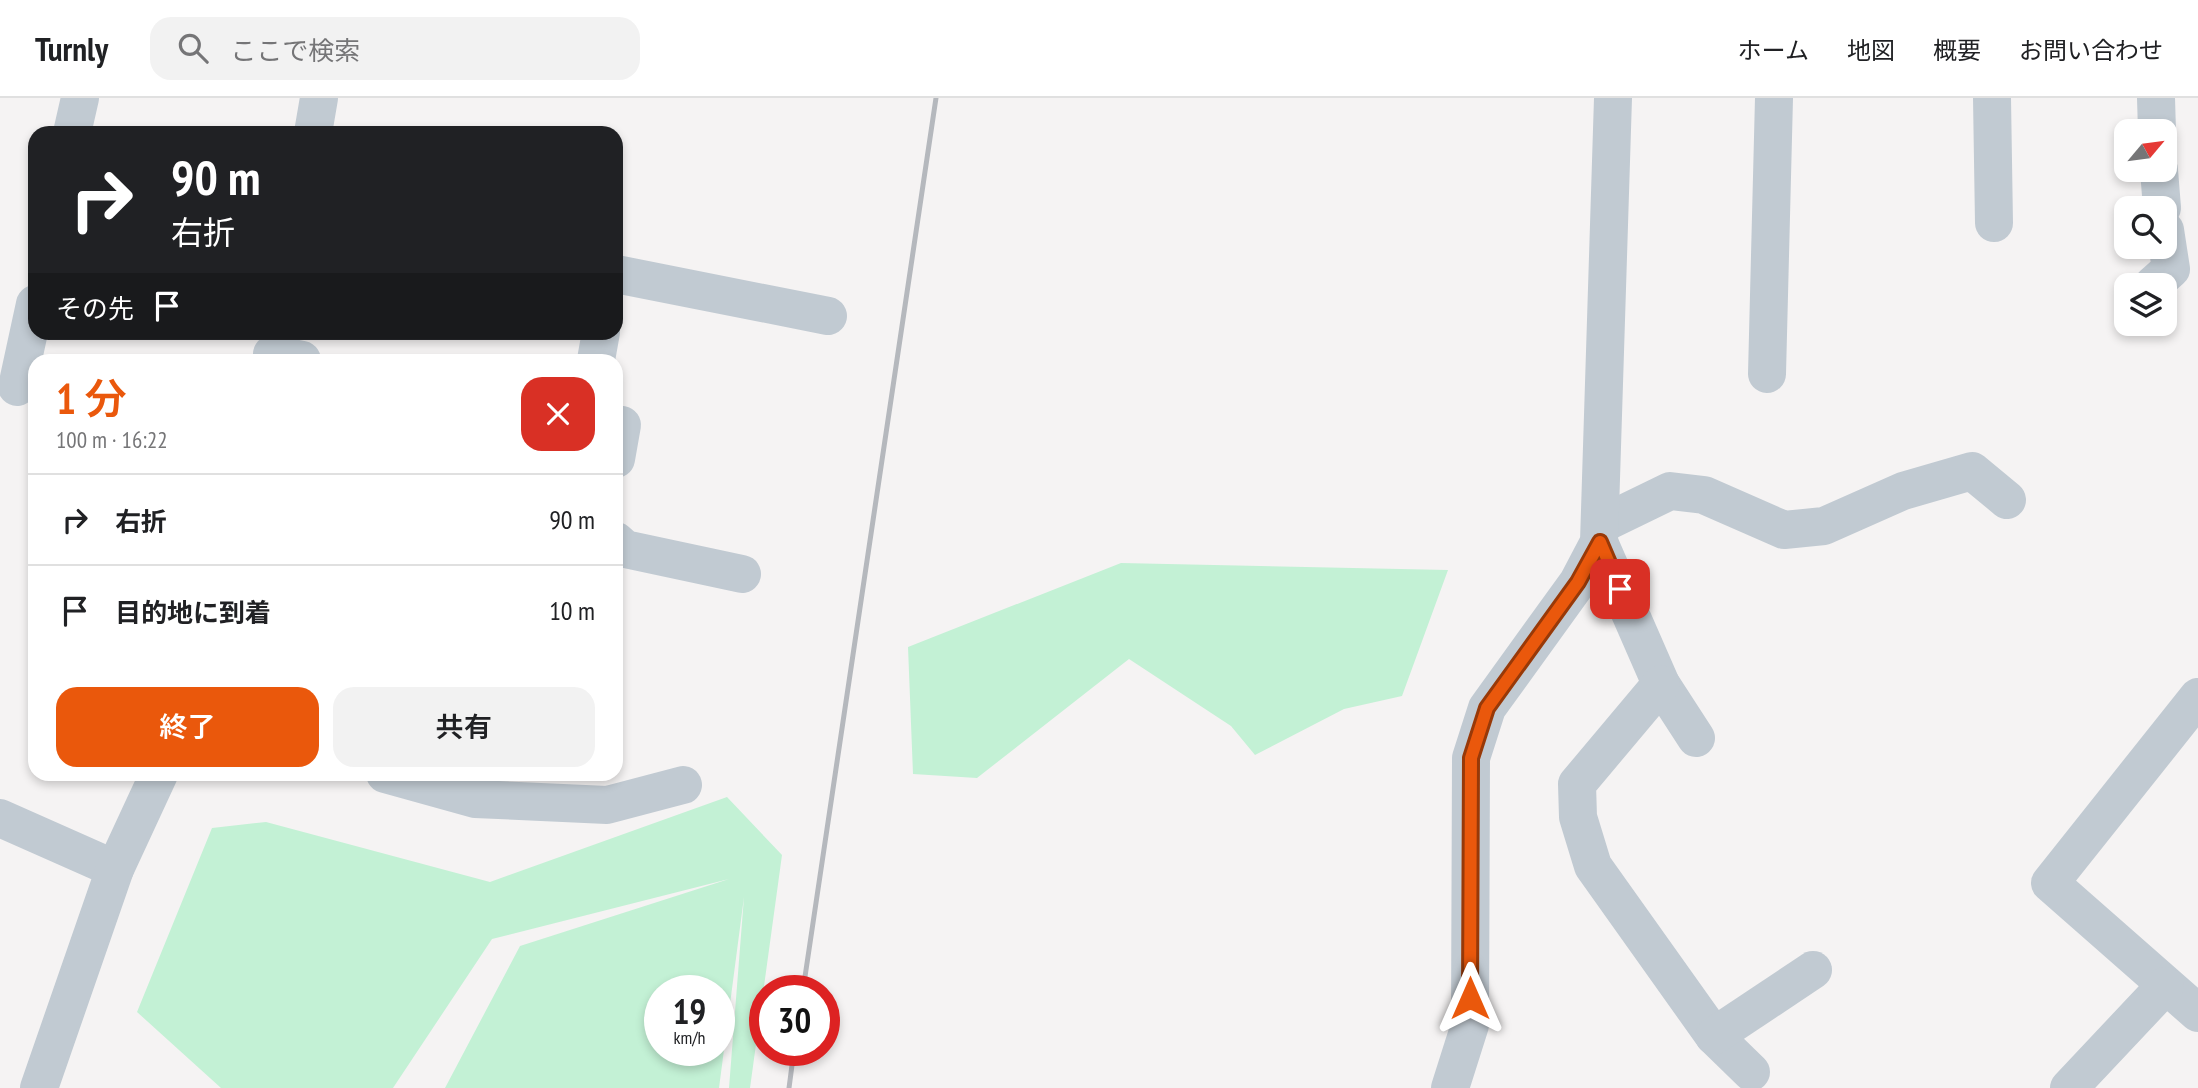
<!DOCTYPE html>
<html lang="ja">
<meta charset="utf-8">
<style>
body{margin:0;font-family:"PT Sans Narrow","Noto Sans JP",sans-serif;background:#f2f2f2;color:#202124;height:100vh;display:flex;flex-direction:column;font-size:26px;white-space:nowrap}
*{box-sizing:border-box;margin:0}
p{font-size:23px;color:#757577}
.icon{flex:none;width:38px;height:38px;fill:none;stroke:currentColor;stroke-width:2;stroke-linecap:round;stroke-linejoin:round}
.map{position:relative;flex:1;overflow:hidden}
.panel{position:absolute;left:28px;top:256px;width:595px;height:427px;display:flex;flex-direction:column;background:#fff;border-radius:21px;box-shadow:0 4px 10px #0003}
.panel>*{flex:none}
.hud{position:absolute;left:28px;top:28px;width:595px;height:214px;border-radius:21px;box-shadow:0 4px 10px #0003;background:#202124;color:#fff;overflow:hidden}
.needle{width:46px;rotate:61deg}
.fabs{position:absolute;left:2114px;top:21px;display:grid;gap:14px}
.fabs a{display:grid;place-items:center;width:63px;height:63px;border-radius:14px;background:#fff;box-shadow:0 4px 10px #0003;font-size:35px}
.speed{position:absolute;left:644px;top:877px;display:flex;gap:14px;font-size:35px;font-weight:700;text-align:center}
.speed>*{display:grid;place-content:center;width:91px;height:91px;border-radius:50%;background:#fff;box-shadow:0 4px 10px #0003;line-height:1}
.speed small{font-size:18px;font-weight:400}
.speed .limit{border:10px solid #d22;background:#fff;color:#111}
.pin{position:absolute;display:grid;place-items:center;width:60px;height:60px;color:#fff;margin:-30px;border-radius:14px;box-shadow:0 4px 10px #0006}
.me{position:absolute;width:77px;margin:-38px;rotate:0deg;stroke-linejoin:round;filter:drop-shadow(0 0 5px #0008)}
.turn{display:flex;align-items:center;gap:24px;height:147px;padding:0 28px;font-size:32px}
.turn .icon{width:91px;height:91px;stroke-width:2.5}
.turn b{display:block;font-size:49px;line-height:60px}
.then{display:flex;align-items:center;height:66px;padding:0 28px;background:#0003;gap:14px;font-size:26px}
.round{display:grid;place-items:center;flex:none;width:74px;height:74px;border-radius:21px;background:#f2f2f2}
.head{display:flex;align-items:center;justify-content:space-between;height:119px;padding:0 28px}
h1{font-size:42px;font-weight:600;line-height:52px;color:#ea580c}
.primary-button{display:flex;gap:14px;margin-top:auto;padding:14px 28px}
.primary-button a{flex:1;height:80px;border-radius:21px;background:#ea580c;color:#fff;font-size:28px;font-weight:600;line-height:80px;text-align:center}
.primary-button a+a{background:#f2f2f2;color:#202124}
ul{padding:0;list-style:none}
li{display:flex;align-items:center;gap:21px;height:91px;padding:0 28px;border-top:2px solid #e0e0e0}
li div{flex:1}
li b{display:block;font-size:26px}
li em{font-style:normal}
header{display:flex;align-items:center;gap:42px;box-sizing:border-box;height:98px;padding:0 35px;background:#fff;border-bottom:2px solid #e0e0e0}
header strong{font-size:33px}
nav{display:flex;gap:38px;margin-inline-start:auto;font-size:24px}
.search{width:490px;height:63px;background:#f2f2f2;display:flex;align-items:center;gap:18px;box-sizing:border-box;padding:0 24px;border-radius:21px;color:#757577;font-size:26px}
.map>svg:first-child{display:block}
</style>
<header>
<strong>Turnly</strong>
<div class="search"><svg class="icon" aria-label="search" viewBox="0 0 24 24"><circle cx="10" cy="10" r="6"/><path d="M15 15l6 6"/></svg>ここで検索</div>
<nav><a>ホーム</a><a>地図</a><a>概要</a><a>お問い合わせ</a></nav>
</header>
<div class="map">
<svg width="2198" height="990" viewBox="0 0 2198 990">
<rect width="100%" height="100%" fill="#f5f3f3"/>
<g fill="#c3f1d5" fill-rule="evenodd">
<path d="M 1121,465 L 1448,472 L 1402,598 L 1344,611 L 1255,657 L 1231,628 L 1129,561 L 977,680 L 913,676 L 908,549 Z"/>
<path d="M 727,699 L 782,757 L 750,990 L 729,990 L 744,799 L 719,990 L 445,990 L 520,848 L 729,781 L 492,841 L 393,990 L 221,990 L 137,914 L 212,730 L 266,724 L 490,784 ZM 660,892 L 719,892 L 719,952 L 660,952 Z"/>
</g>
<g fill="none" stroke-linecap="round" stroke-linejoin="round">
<g stroke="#c1cad2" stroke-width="38">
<path d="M 1992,0 L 1994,125"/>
<path d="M 2156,0 L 2157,33"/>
<path d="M 72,35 L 80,0"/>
<path d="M 313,35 L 319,0"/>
<path d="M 2159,72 L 2162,110"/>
<path d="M 616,176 L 828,218"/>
<path d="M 2153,187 L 2171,171 L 2165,132"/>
<path d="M 272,256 L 302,262"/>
<path d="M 596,262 L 601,234"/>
<path d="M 1767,276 L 1774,0"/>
<path d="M 17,289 L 35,206"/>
<path d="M 616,326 L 622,327 L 616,361"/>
<path d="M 1600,427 L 1670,393 L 1704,397 L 1784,432 L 1824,428 L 1903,393 L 1972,373 L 2007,402"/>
<path d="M 616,443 L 625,451 L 742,476"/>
<path d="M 1599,444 L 1661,586 L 1696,640"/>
<path d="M 1661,586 L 1577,686 L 1578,719 L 1593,768 L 1714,938 L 1751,974"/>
<path d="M 2198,599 L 2050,785 L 2198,915"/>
<path d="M 385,676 L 475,701 L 607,707 L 683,687"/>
<path d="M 0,720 L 115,771"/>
<path d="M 1714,938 L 1813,872"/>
<path d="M 39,990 L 115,771 L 159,676"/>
<path d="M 1450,990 L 1470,927 L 1471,660 L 1487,610 L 1578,484 L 1599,444 L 1613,0"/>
<path d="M 2069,990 L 2165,888"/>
</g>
<g stroke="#b5b8bd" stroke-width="5">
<path d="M 803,892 L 936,0"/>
<path d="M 789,990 L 794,952"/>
</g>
</g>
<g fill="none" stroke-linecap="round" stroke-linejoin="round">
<g stroke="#983908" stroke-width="18">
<path id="route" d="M 1470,900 L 1471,660 L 1487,610 L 1578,484 L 1600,444 L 1620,491"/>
</g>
<use href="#route" stroke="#ea580c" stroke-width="12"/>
</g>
</svg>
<div class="fabs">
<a><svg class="needle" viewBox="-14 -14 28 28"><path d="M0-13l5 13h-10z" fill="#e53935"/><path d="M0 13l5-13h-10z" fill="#757577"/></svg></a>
<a><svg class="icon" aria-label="search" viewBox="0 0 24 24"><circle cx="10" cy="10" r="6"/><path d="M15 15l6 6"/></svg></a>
<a><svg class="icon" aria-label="layers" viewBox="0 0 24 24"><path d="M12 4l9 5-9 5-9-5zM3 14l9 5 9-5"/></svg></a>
</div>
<div class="speed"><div>19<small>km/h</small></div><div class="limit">30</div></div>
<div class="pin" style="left:1620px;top:491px;background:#d93025"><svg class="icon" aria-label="arrive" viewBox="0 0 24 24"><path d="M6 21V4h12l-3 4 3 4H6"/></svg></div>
<svg class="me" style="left:1470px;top:900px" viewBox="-20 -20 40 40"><path d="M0-17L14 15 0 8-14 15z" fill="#ea580c" stroke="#fff" stroke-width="4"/></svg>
<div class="hud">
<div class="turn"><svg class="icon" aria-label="right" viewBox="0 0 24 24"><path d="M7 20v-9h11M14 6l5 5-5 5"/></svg><div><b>90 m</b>右折</div></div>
<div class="then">その先<svg class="icon" aria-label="arrive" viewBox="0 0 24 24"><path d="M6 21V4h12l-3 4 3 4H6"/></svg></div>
</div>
<section class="panel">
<div class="head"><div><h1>1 分</h1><p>100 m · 16:22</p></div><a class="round" style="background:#d93025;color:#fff"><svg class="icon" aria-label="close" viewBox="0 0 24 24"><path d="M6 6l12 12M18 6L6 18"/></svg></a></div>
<ul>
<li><svg class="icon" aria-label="right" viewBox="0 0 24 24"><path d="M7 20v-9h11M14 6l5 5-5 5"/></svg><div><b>右折</b></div><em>90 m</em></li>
<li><svg class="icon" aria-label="arrive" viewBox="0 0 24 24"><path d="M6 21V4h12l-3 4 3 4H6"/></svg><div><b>目的地に到着</b></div><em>10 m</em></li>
</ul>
<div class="primary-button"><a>終了</a><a>共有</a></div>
</section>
</div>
